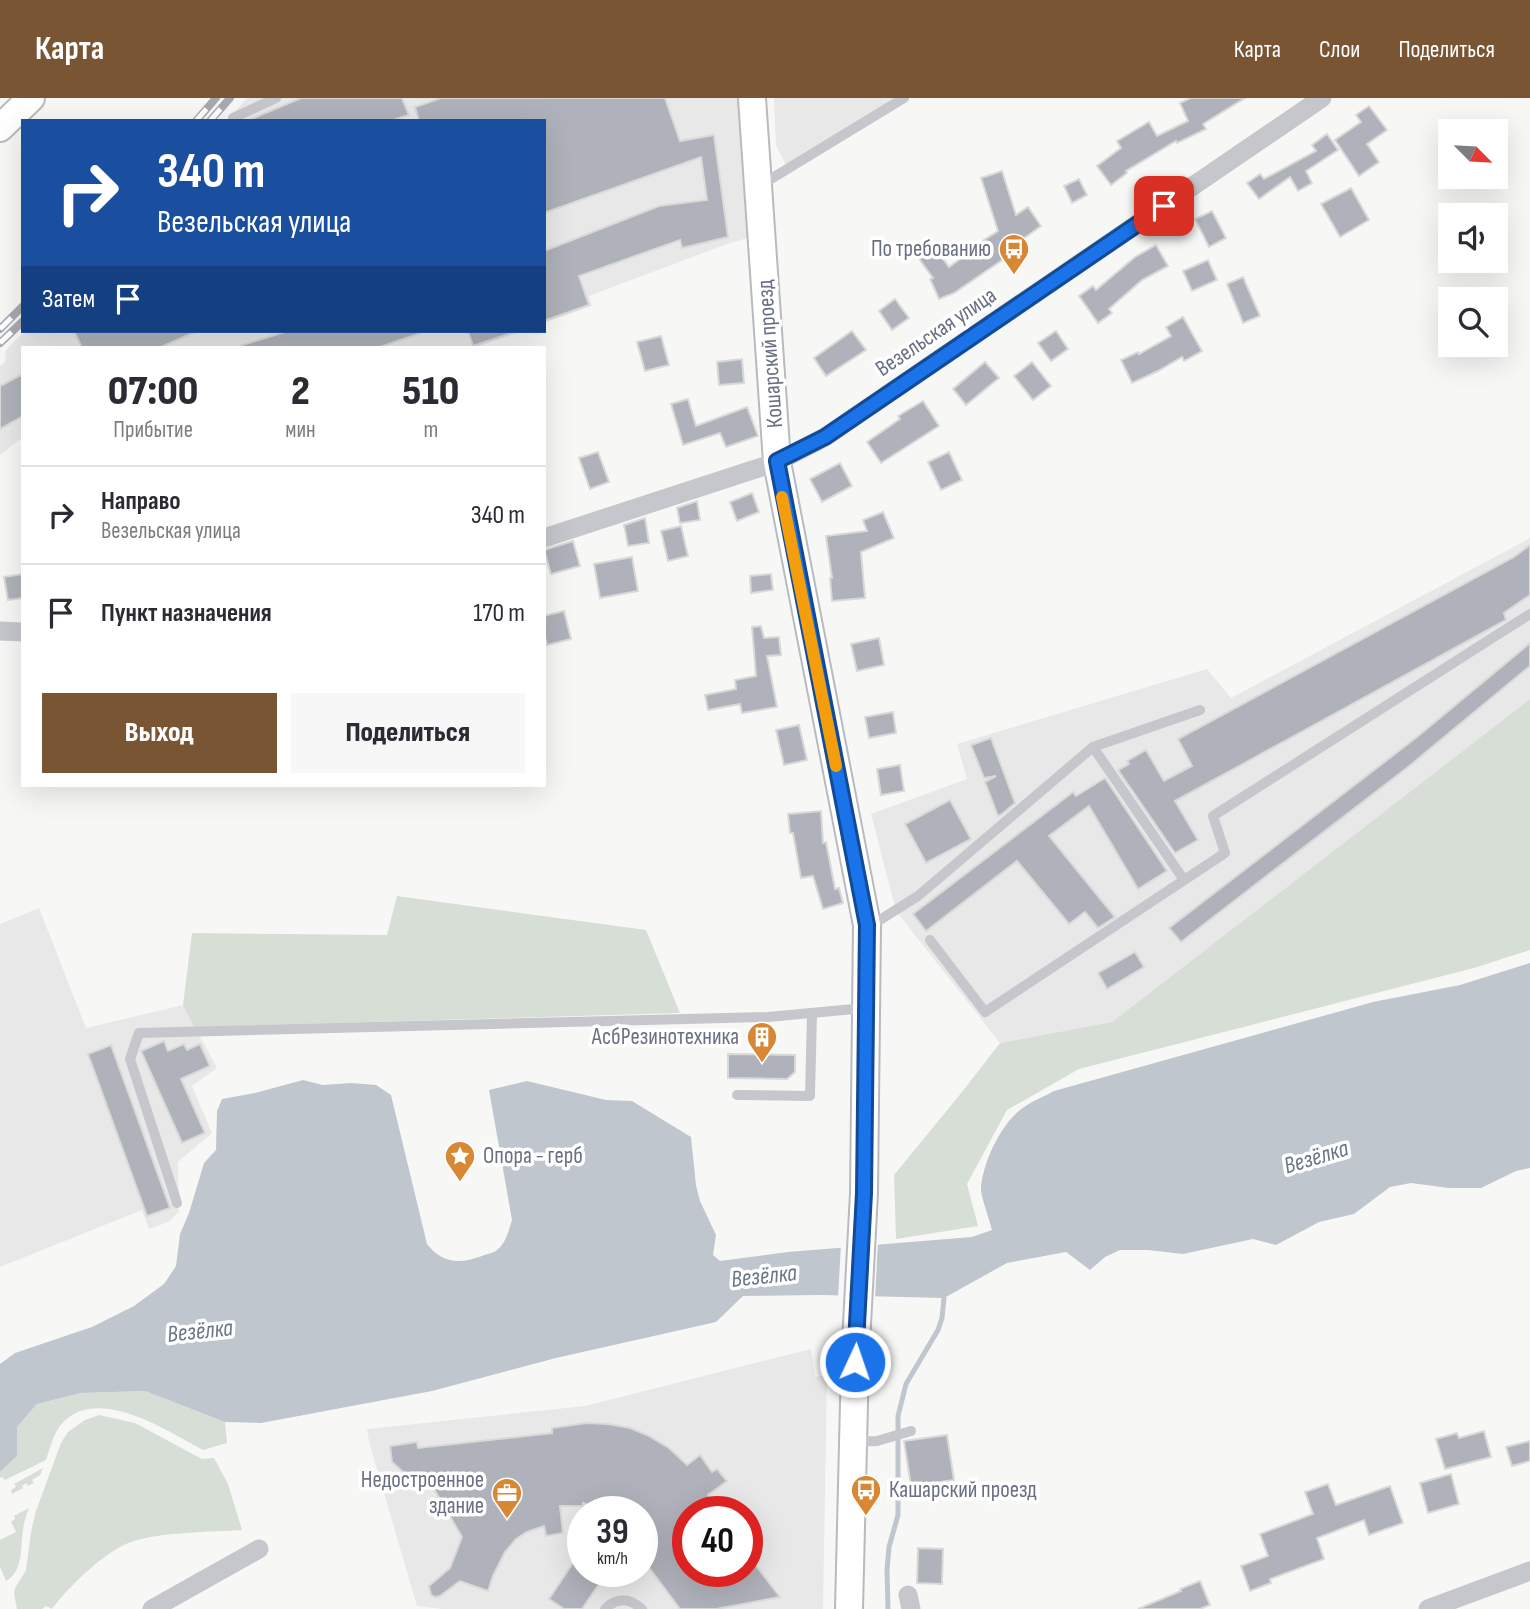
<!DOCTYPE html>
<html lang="ru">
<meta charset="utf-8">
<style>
body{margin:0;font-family:"Sofia Sans Condensed",sans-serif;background:#f7f7f7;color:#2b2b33;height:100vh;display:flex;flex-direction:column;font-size:26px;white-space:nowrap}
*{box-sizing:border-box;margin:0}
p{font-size:23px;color:#7c7c81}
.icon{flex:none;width:38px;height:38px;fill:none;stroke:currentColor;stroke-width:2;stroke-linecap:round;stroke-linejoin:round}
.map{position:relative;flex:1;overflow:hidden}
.side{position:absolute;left:21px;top:248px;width:525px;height:441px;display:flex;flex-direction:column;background:#fff;border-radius:0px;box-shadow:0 7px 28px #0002}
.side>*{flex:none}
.hud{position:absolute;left:21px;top:21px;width:525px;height:214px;border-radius:0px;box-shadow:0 7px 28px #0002;background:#1a4fa0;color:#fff;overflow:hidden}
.needle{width:46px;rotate:114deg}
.buttons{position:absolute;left:1438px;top:21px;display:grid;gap:14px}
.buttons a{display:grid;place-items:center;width:70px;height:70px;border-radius:0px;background:#fff;box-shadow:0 7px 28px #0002;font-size:35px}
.speed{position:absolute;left:567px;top:1398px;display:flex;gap:14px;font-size:35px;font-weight:700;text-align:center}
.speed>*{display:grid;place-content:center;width:91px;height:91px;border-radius:50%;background:#fff;box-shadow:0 7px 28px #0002;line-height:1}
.speed small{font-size:18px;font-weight:400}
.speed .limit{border:10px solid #d22;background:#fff;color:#111}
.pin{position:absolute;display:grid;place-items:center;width:60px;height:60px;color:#fff;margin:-30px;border-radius:14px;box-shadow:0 4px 10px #0006}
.me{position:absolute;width:77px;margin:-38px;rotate:3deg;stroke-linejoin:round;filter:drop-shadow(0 0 5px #0008)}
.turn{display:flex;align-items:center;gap:24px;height:147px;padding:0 21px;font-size:32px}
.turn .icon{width:91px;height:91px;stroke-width:2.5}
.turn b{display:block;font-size:49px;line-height:60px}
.then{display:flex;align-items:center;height:66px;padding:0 21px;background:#0003;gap:14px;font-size:26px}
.eta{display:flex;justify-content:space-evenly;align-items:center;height:119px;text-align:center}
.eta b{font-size:42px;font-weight:800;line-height:49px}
.button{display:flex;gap:14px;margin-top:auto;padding:14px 21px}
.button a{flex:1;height:80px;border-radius:0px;background:#795534;color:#fff;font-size:28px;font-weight:800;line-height:80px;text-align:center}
.button a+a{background:#f7f7f7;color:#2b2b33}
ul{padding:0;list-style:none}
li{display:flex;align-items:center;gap:21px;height:98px;padding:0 21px;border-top:2px solid #e1e1e2}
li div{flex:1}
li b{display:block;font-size:26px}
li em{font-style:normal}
header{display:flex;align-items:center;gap:42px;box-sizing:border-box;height:98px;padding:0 35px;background:#795534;color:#fff}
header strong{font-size:33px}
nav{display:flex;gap:38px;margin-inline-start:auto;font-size:24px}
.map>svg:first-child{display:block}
</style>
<header>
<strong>Карта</strong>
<nav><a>Карта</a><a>Слои</a><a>Поделиться</a></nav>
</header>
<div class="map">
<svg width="1530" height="1511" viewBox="0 0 1530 1511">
<rect width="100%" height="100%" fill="#f7f8f5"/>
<g fill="#e8e8e8" fill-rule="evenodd">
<path d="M 247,0 L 741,0 L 751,139 L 727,146 L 589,198 L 592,208 L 544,225 L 544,23 L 227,23 Z"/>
<path d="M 774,0 L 906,0 L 790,75 L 776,47 Z"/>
<path d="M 25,233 L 523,233 L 474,250 L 23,250 L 23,339 L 0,357 L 0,268 L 5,264 L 6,252 Z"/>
<path d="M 1530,440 L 1530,601 L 1112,924 L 1000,945 L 896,813 L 871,716 L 967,681 L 957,646 L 1207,571 L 1231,600 Z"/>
<path d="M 39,810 L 86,930 L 183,907 L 217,970 L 192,988 L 212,1035 L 178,1064 L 179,1114 L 168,1124 L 149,1131 L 142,1112 L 0,1169 L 0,826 Z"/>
<path d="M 811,1251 L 815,1279 L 827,1277 L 823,1511 L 443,1511 L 417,1508 L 369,1344 L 367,1331 L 585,1308 ZM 583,1414 L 642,1414 L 642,1474 L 583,1474 ZM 688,1414 L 747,1414 L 747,1474 L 688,1474 Z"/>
</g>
<g fill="#d7ded6">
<path d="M 1530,601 L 1530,852 L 1474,870 L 1079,971 L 1007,1012 L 967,1086 L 978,1128 L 896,1141 L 894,1077 L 962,994 L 1000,945 L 1112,924 Z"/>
<path d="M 397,798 L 646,832 L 680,915 L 194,929 L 183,907 L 192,835 L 387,837 Z"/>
<path d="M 145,1293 L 225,1324 L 227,1345 L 203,1352 C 169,1334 105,1291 68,1320 C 55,1329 51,1347 46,1362 L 5,1382 L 2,1379 L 0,1380 L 0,1374 L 17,1358 L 17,1329 L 37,1306 L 83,1295 Z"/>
<path d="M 99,1317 L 135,1325 L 202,1361 L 214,1360 L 228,1386 L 242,1432 C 210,1434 164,1434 134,1443 C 107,1451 69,1488 52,1511 L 46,1508 L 42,1511 L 17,1511 L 14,1496 L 15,1490 L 26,1472 L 31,1434 L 36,1413 L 61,1345 L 68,1334 L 85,1322 Z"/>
<path d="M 43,1370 L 40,1377 L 32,1382 L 34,1385 L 28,1388 L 26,1385 L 22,1388 L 23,1390 L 12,1396 L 11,1392 L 16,1389 L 14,1386 Z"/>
<path d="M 29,1410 C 26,1417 24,1424 23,1432 C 20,1449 24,1473 6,1483 L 0,1469 L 0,1442 L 16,1434 L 11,1424 L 15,1421 L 14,1418 Z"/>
</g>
<path fill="#c0c6cd" d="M 1530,865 L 1530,1070 L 1516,1073 L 1481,1090 L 1449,1090 L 1411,1085 L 1390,1089 L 1354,1116 L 1319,1124 L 1276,1147 L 1253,1141 L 1183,1156 L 1148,1152 L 1120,1152 L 1105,1159 L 1090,1172 L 1066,1154 L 1007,1165 L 944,1200 L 822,1197 L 743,1198 L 716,1224 L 556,1260 L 432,1293 L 261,1325 L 225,1324 L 145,1293 L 82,1295 L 37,1306 L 17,1329 L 17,1358 L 0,1374 L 0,1266 L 15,1255 L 92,1229 L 134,1208 L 164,1186 L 176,1168 L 180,1136 L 189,1115 L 204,1065 L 216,1052 L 217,1013 L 222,1001 L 255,995 L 303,982 L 323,987 L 351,985 L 376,987 L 391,997 L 427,1146 C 443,1166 459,1166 482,1158 C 486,1156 494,1155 497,1152 C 506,1145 509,1132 512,1122 L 489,992 L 527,983 L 606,1002 L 632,1003 L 691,1039 L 696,1087 L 700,1103 L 716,1137 L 713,1157 L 720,1163 L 788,1154 L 972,1139 L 992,1132 C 990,1123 980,1096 981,1090 C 983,1064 1000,1028 1020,1012 C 1030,1004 1043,999 1054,993 L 1373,904 L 1460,887 Z"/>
<path fill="#f7f8f5" d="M 878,1143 L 875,1201 L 838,1201 L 841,1146 Z"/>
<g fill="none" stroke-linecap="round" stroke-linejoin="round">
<path stroke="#c0c6cd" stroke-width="5" d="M 888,1511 L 887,1472 L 889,1449 L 898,1417 L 898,1318 L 906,1286 L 938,1232 L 942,1220 L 944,1200"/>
</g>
<g fill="#afb2ba" stroke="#d9d9d7" stroke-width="2">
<path d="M 301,0 L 402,0 L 409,17 L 390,23 L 247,23 Z"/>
<path d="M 441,0 L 665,0 L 680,43 L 714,37 L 728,139 L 682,150 L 680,142 L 579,178 L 589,207 L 544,223 L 544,153 L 659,108 L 707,102 L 701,59 L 544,115 L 544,23 L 419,23 L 415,9 Z"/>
<path d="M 1191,0 L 1245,0 L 1203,26 L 1206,31 L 1177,45 L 1176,43 L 1126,73 L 1127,75 L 1111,87 L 1097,68 L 1121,50 L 1117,43 L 1149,24 L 1157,38 L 1188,23 L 1180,5 Z"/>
<path d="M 1369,8 L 1387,32 L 1367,46 L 1379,64 L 1359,78 L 1335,42 L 1361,24 L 1356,17 Z"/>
<path d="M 1327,36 L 1338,52 L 1306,73 L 1312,85 L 1298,93 L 1290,79 L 1259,101 L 1247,85 L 1260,76 L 1264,81 L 1316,53 L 1312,47 Z"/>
<path d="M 1002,73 L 1016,117 L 1028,109 L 1041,128 L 1009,151 L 1011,156 L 954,195 L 939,201 L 930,181 L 933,180 L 914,154 L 930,142 L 949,169 L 979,147 L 978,146 L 998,133 L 981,80 Z"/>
<path d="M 1079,81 L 1087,97 L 1072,105 L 1064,88 Z"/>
<path d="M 1351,90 L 1369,122 L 1340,139 L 1321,106 Z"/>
<path d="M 1212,113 L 1226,140 L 1209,149 L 1195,121 Z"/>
<path d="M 1156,147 L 1168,168 L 1142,182 L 1109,211 L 1112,215 L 1098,225 L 1079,198 L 1093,188 L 1096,192 L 1135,159 Z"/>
<path d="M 1208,162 L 1217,182 L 1192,193 L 1183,173 Z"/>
<path d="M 1243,179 L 1260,218 L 1243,225 L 1227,186 Z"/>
<path d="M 895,201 L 909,220 L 892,232 L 879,213 Z"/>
<path d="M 1183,219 L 1202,253 L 1184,263 L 1182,259 L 1158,273 L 1132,285 L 1121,262 L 1138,254 L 1139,256 L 1171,238 L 1166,229 Z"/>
<path d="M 74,233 L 197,233 L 159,250 L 82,250 Z"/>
<path d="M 288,233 L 421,233 L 421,235 L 377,250 L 242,250 L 242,247 Z"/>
<path d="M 468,233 L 511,233 L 511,235 L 473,248 Z"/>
<path d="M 852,233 L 866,252 L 826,278 L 814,260 Z"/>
<path d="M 1056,233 L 1068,251 L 1051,263 L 1038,245 Z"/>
<path d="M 661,238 L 669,267 L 645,273 L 637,244 Z"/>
<path d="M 742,261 L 744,285 L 719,287 L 717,264 Z"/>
<path d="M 985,264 L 999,280 L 966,307 L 953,291 Z"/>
<path d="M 1032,264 L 1051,288 L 1033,302 L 1014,278 Z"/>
<path d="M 23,276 L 23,318 L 0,331 L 0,288 Z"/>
<path d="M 688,301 L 696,328 L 747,309 L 758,338 L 726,349 L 720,335 L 683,347 L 671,306 Z"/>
<path d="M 923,303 L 939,328 L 881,365 L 867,344 L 900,321 L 898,318 Z"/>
<path d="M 598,354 L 609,384 L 590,391 L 579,360 Z"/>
<path d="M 949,354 L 962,382 L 941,392 L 928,364 Z"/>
<path d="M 840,365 L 852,388 L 822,404 L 810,381 Z"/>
<path d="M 752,395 L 759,414 L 737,423 L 730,404 Z"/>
<path d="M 697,403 L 700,422 L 680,425 L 677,410 Z"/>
<path d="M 883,414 L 894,440 L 861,454 L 865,500 L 832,503 L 830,480 L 832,480 L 826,438 L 867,433 L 863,422 Z"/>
<path d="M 645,420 L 649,445 L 628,448 L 624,427 Z"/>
<path d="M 681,428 L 688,458 L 668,463 L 661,433 Z"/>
<path d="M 573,443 L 580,468 L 551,476 L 544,452 Z"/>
<path d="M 1530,447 L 1530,497 L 1504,515 L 1506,522 L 1175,703 L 1198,742 L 1175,755 L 1118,672 L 1129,666 L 1127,663 L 1146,652 L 1164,683 L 1192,668 L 1178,641 L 1514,459 Z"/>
<path d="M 632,459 L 638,493 L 600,500 L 594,466 Z"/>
<path d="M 23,476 L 23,500 L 8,502 L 4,479 Z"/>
<path d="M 771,476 L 773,492 L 751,495 L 750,478 Z"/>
<path d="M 564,513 L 571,541 L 547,547 L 544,535 L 544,518 Z"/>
<path d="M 761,528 L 764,540 L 779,539 L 781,557 L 767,558 L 777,609 L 742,615 L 740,606 L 708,612 L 705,597 L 736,591 L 735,582 L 756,578 L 752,529 Z"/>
<path d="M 879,540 L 884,567 L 857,573 L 851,546 Z"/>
<path d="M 1530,545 L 1530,568 L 1408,669 L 1181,844 L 1169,830 L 1417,639 Z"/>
<path d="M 893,614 L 896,635 L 869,640 L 865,619 Z"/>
<path d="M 799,627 L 807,662 L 784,667 L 776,632 Z"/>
<path d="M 991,640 L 1015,705 L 1002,716 L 998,718 L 985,684 L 996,678 L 984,680 L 971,647 Z"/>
<path d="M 900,667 L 904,693 L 881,697 L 877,671 Z"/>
<path d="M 1105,680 L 1167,773 L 1138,791 L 1089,708 L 1049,738 L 1115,819 L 1098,830 L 1085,814 L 1069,826 L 1017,763 L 926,833 L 913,816 L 1073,694 L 1076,698 Z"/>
<path d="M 950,702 L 971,741 L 926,765 L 905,726 Z"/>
<path d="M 821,713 L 823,745 L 826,744 L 835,791 L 839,790 L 843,805 L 823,811 L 813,778 L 801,780 L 793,735 L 790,735 L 788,716 Z"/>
<path d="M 1135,854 L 1144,869 L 1107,891 L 1098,875 Z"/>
<path d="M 164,943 L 168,953 L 184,946 L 187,952 L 200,946 L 210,968 L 181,981 L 205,1035 L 182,1045 L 141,953 Z"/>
<path d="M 111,947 L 170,1110 L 147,1118 L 88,956 Z"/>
<path d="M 728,956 L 795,957 L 795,974 L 787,981 L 728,980 Z"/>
<path d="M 586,1325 L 608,1326 L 630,1330 L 647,1337 L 669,1350 L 687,1367 L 700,1357 L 712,1374 L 717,1371 L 727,1383 L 708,1397 L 712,1402 L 709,1405 L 715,1414 L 688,1414 L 688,1474 L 747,1474 L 747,1456 L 780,1499 L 716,1511 L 680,1511 L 642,1460 L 642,1414 L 609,1414 L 597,1411 L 583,1405 L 583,1408 L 560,1408 L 563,1435 L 546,1438 L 544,1428 L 527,1434 L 516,1441 L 505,1454 L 493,1478 L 488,1493 L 460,1483 L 440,1498 L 435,1499 L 431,1497 L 429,1488 L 450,1470 L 462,1439 L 427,1379 L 411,1381 L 392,1364 L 390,1348 L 417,1344 L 418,1350 L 552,1335 L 552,1330 Z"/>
<path d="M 1484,1333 L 1491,1359 L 1445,1371 L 1436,1341 L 1457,1335 L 1459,1340 Z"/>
<path d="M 947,1337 L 954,1382 L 911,1388 L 904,1343 Z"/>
<path d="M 1530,1343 L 1530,1363 L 1512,1368 L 1506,1349 Z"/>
<path d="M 1451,1376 L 1459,1406 L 1428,1415 L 1420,1385 Z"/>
<path d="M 1328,1386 L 1336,1407 L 1390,1388 L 1403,1425 L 1369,1437 L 1364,1422 L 1317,1440 L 1324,1461 L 1270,1481 L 1271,1485 L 1250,1493 L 1241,1468 L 1268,1458 L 1260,1436 L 1313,1416 L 1305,1394 Z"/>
<path d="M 583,1450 L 583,1474 L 607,1474 L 582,1511 L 564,1511 L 549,1501 Z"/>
<path d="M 918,1450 L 943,1451 L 942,1486 L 917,1485 Z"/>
<path d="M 1200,1483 L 1210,1507 L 1200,1511 L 1138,1511 L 1181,1493 L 1180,1491 Z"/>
</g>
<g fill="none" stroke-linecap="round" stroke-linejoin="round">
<g stroke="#b8bac0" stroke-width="30">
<g id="secondary">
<path d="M 752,0 L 777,364 L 867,827 L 864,1095 L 855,1264 L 849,1511"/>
<path d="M 0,30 L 31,0"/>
</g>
</g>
<g stroke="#c6c7cc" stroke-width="10">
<path d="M 233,20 L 276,0"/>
<path d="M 761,87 L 904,0"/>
<path d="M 1093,649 L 1184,782"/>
<path d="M 867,827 L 875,825 L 918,798 L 1093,649 L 1200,612"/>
<path d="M 930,842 L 985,914 L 1225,755 L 1213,718 L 1530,516"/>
<path d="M 737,997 L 810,998 L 812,915"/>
<path d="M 177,1105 L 130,961 L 139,935 L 768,919 L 865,910"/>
<path d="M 853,1344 L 877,1343 L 911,1333"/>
<path d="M 605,1511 C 617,1499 629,1500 642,1511"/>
</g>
<g stroke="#c6c7cc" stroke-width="19">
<path d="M 544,440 L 777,364 L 825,339 L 1322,0"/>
<path d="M 0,533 L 23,534"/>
<path d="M 908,1497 L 911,1511"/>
<path d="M 152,1511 L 259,1451"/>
<path d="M 1428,1511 L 1530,1473"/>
</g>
<use href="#secondary" stroke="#fff" stroke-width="26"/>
<g stroke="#a6a9b0" stroke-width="8">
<g id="rail">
<path d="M 196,23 L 216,0"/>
<path d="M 210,23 L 230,0"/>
<path d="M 0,231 L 23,208"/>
<path d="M 0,245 L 23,223"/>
</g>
</g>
<use href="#rail" stroke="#fff" stroke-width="5" stroke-dasharray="16" stroke-linecap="butt"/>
</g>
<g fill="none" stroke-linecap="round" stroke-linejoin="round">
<g stroke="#114b97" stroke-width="18">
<path id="route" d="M 855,1264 L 864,1095 L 867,827 L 777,363 L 825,339 L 1164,108"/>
</g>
<use href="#route" stroke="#1a73e8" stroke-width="12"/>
<path stroke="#f59e0b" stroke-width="12" d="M 782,399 L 836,668"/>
</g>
<defs>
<g id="bus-pin" transform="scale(1.575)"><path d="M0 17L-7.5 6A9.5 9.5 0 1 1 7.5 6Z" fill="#d88835" stroke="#fff"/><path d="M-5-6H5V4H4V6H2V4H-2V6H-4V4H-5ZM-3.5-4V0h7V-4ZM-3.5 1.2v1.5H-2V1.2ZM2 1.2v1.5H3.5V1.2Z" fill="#fff"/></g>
<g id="building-pin" transform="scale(1.575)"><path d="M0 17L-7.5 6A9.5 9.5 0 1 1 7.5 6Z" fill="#d88835" stroke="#fff"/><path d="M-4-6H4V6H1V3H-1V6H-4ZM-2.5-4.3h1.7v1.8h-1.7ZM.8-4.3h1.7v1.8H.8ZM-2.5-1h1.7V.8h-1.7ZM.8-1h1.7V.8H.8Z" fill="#fff"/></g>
<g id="sight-pin" transform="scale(1.575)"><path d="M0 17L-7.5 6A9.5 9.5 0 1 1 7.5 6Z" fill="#d88835" stroke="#fff"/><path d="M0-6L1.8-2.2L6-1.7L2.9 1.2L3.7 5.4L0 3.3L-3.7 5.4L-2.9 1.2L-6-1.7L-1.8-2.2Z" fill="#fff"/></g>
<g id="office-pin" transform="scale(1.575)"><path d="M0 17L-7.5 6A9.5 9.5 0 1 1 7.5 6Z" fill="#d88835" stroke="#fff"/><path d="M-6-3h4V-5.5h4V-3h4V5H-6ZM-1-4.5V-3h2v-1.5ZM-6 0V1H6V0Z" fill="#fff"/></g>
</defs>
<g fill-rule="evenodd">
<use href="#bus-pin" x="1014" y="151"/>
<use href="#building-pin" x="762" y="939"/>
<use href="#sight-pin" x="460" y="1058"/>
<use href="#bus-pin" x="866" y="1392"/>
<use href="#office-pin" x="507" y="1395"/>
</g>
<g text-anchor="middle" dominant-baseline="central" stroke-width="7" stroke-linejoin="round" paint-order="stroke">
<g font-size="23" fill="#697084" stroke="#fff" text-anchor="end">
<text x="991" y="151">По требованию</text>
<text x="739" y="939">АсбРезинотехника</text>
<text x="483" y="1058" text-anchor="start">Опора - герб</text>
<text x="484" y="1382">Недостроенное<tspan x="484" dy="26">здание</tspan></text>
<text x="889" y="1392" text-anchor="start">Кашарский проезд</text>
</g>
<g font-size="23" fill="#697084" stroke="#fff">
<text transform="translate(936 234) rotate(-34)">Везельская улица</text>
<text transform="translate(770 256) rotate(-94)">Кошарский проезд</text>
</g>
<g font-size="24" font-style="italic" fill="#697786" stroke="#fff">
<text transform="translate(1316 1059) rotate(-17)">Везёлка</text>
<text transform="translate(764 1178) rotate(-6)">Везёлка</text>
<text transform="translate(200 1233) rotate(-6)">Везёлка</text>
</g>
</g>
</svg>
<div class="buttons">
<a><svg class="needle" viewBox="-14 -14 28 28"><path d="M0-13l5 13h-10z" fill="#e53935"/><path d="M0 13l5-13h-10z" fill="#7c7c81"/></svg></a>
<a><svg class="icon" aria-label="sound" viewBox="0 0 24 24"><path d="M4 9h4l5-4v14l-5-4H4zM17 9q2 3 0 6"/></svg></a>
<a><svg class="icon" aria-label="search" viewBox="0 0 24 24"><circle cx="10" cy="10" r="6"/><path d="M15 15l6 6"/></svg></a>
</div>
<div class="speed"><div>39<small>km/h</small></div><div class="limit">40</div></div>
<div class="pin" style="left:1164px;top:108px;background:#d93025"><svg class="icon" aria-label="arrive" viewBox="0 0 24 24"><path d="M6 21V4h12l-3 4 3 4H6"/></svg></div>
<svg class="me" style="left:855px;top:1264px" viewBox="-20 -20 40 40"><circle r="17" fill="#1a73e8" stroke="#fff" stroke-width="3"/><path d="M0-11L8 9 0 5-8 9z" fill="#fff"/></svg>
<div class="hud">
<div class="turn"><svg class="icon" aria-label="right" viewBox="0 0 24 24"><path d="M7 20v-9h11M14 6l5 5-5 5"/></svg><div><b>340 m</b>Везельская улица</div></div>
<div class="then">Затем<svg class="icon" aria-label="arrive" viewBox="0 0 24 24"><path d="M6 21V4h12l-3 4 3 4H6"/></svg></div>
</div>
<section class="side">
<div class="eta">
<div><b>07:00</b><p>Прибытие</p></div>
<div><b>2</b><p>мин</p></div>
<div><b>510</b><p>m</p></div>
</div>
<ul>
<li><svg class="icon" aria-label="right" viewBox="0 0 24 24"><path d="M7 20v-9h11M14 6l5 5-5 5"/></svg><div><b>Направо</b><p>Везельская улица</p></div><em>340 m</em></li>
<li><svg class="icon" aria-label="arrive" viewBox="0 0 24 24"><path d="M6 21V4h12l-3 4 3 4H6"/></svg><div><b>Пункт назначения</b></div><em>170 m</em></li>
</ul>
<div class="button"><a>Выход</a><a>Поделиться</a></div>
</section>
</div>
